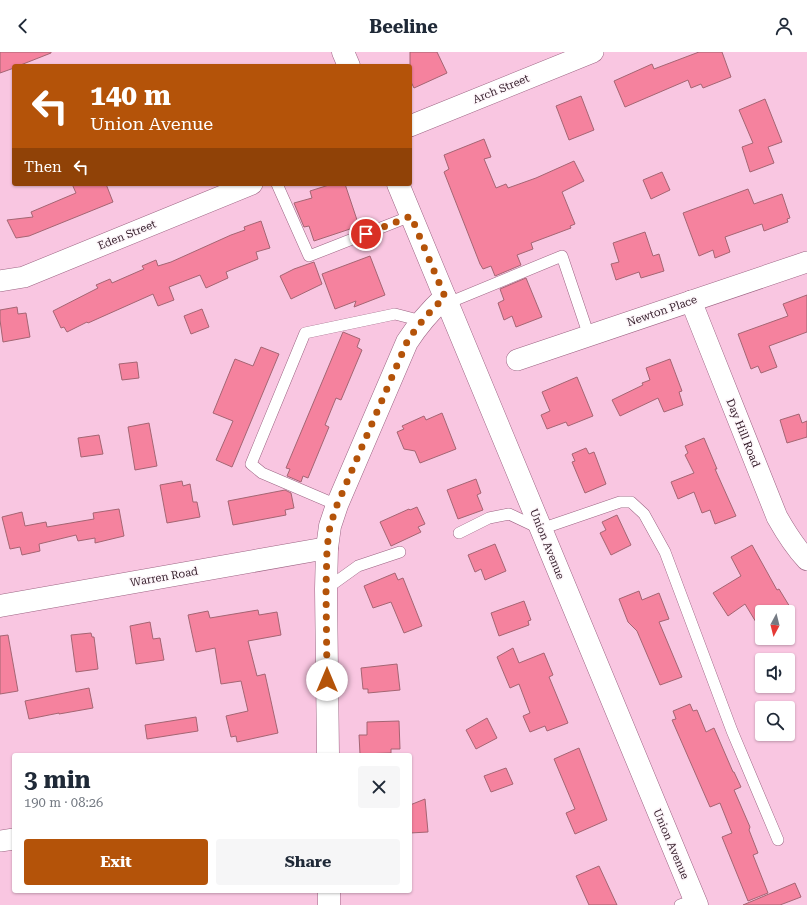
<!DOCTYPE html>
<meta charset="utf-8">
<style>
body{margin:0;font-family:"Roboto Serif",serif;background:#f6f6f7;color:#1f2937;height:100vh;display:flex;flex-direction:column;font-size:15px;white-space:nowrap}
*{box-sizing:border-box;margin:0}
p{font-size:13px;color:#747a83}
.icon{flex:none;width:22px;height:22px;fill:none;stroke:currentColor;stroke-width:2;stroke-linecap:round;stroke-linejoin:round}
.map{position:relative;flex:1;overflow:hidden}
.sheet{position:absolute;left:12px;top:701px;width:400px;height:140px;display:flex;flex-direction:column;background:#fff;border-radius:4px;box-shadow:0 1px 3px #0004}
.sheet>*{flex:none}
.top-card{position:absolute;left:12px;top:12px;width:400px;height:122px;border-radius:4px;box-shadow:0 1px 3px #0004;background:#b45309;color:#fff;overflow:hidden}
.needle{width:26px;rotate:187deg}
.fabs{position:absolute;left:755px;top:553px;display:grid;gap:8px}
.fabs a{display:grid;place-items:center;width:40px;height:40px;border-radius:4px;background:#fff;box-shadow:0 1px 3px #0004;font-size:20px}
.pin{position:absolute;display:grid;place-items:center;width:34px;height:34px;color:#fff;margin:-17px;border:2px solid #fff;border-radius:50%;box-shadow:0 1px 4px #0007}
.me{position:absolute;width:44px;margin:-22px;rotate:0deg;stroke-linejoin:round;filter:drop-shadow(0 0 3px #0008)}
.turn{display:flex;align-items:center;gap:14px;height:84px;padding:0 12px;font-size:18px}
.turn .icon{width:52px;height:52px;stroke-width:2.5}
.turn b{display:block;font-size:28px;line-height:34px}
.then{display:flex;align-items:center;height:38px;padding:0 12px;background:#0003;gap:8px;font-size:15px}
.round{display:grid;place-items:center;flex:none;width:42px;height:42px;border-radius:4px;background:#f6f6f7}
.head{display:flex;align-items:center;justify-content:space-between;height:68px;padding:0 12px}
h1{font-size:24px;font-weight:700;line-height:30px}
.action{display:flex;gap:8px;margin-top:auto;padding:8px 12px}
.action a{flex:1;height:46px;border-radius:4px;background:#b45309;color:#fff;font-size:16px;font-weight:700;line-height:46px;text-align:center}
.action a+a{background:#f6f6f7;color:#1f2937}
header{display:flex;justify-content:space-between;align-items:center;height:52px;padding:0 12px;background:#fff;font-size:18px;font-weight:700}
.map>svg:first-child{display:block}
</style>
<header><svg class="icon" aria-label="back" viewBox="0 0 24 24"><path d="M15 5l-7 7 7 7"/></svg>Beeline<svg class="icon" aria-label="person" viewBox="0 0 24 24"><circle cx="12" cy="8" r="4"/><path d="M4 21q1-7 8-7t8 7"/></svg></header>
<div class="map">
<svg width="807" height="853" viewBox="0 0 807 853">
<rect width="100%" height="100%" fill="#f9c6e1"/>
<g fill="#f5829e" stroke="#a46573">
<path d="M 0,0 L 51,0 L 51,1 L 18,14 L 14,14 L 14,16 L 0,21 Z"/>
<path d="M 410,0 L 437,0 L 447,21 L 414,36 L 410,28 Z"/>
<path d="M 699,0 L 722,0 L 731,25 L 703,36 L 701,32 L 691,36 L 688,28 L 625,55 L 614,29 L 652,12 L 654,17 Z"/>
<path d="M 581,44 L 594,78 L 569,88 L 556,54 Z"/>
<path d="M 765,47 L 782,90 L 768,95 L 774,111 L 750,120 L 742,95 L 753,91 L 739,58 Z"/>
<path d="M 484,87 L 491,105 L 484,107 L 496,136 L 506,132 L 508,136 L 536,126 L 574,109 L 584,129 L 562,140 L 575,172 L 570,174 L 571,176 L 531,191 L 533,197 L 517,203 L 521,213 L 495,224 L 491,214 L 483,217 L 480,212 L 444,120 L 449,117 L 444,103 Z"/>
<path d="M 662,120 L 670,138 L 651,147 L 643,128 Z"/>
<path d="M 72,132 L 106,132 L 113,150 L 29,184 L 16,186 L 7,168 L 33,165 L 31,160 L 76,141 Z"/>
<path d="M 332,132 L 345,132 L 359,174 L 314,189 L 309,174 L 304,175 L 294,151 L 312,146 L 310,139 Z"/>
<path d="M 748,137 L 754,152 L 782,142 L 790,166 L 787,167 L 788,170 L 764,179 L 762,172 L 725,185 L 730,200 L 715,206 L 713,198 L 699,204 L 683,161 Z"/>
<path d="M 261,169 L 270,196 L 256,200 L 258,207 L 226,220 L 228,226 L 206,236 L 200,223 L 169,235 L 174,248 L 158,254 L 153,242 L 88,271 L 87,270 L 67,280 L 64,275 L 61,276 L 53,259 L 98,236 L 96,233 L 110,227 L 112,231 L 144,217 L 142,214 L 156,208 L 158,214 L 171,210 L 231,183 L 245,178 L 244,175 Z"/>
<path d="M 645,180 L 653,204 L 659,202 L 664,219 L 641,226 L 639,220 L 616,228 L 611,212 L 619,210 L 613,191 Z"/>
<path d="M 370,204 L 385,243 L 354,255 L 356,249 L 335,257 L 322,222 Z"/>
<path d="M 314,210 L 322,232 L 291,247 L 280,224 L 294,217 Z"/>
<path d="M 526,226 L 542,265 L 516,275 L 512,264 L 504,268 L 498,251 L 504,248 L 500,237 Z"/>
<path d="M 807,243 L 807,280 L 769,294 L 777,315 L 761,321 L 758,314 L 751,317 L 738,282 L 788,264 L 783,252 Z"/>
<path d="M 17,255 L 18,262 L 26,261 L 30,285 L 3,290 L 0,268 L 0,258 Z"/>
<path d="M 202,257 L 209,275 L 191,282 L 184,264 Z"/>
<path d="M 343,280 L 360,287 L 357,295 L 362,298 L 341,348 L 336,346 L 325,373 L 329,375 L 308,426 L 303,424 L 301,430 L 287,424 L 290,417 L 286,416 Z"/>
<path d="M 261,295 L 279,302 L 232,415 L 216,408 L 233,369 L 213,361 L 235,307 L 253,314 Z"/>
<path d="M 670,307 L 682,339 L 679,340 L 683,353 L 664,360 L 658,346 L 620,364 L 612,348 L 643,333 L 642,331 L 650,328 L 646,316 Z"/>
<path d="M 137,310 L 139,326 L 122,328 L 119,312 Z"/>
<path d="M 577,325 L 593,364 L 568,374 L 566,370 L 547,377 L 541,363 L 550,359 L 542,340 Z"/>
<path d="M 442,361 L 456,397 L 420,411 L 415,399 L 404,397 L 397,380 L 404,377 L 402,374 L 424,364 L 426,368 Z"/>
<path d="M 799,362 L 802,371 L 807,369 L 807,385 L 787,391 L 780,368 Z"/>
<path d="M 149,371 L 157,414 L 135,418 L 128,375 Z"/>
<path d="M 99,383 L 103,402 L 81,405 L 78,386 Z"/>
<path d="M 704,386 L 717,417 L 715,417 L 736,464 L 715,472 L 710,458 L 702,461 L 694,440 L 678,447 L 671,430 L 694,421 L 685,403 L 688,401 L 685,394 Z"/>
<path d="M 586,396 L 589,402 L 594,400 L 606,432 L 585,441 L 572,410 L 575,409 L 572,402 Z"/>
<path d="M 476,427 L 481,441 L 477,443 L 483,458 L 458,467 L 447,438 Z"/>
<path d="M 182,429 L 183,434 L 190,432 L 193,450 L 197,450 L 200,465 L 167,471 L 160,433 Z"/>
<path d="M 285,438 L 291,441 L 294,456 L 285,458 L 286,463 L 233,473 L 228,449 Z"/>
<path d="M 417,455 L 425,472 L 418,475 L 421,480 L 391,494 L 380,470 L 409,457 L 410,458 Z"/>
<path d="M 119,457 L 124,484 L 95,491 L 95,486 L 78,489 L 76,483 L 39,492 L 40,499 L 22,503 L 20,495 L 10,497 L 2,465 L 22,460 L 25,474 L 46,470 L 47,475 L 94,467 L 93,461 Z"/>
<path d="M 617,463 L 631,493 L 611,503 L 600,481 L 606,478 L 602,470 Z"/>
<path d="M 495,492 L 506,519 L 485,528 L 481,517 L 475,520 L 468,503 Z"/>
<path d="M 752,493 L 777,538 L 779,537 L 793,560 L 762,560 L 762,580 L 745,552 L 728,564 L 713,541 L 741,524 L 731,505 Z"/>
<path d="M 395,521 L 398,528 L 403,526 L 422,574 L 404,581 L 391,550 L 373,556 L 364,534 Z"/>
<path d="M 639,539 L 642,548 L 659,541 L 669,567 L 659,570 L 682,625 L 660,633 L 637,579 L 628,570 L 619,547 Z"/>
<path d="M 524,549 L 531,568 L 528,569 L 529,573 L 499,584 L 491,561 Z"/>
<path d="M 258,558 L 259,563 L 277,560 L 281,583 L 248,589 L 257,624 L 265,622 L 278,681 L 237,690 L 236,684 L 231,685 L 226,664 L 248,659 L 241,629 L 221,632 L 215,596 L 196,600 L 188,563 L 208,559 L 210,566 Z"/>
<path d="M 150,570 L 153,587 L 160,586 L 164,608 L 136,612 L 130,574 Z"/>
<path d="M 91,581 L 92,585 L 94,585 L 98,617 L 76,620 L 71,583 Z"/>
<path d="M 8,583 L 18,639 L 0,642 L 0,584 Z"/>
<path d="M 513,596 L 519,611 L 544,601 L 553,623 L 549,625 L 568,671 L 547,679 L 545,674 L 530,680 L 523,664 L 530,661 L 519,632 L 510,636 L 497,605 Z"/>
<path d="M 397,612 L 400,638 L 368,641 L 368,637 L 363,637 L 361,616 Z"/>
<path d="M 89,636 L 93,656 L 59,662 L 59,661 L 29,667 L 25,649 Z"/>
<path d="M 690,652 L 693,659 L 697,658 L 706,680 L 714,676 L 733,720 L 734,720 L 741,735 L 734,738 L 750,775 L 749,778 L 758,801 L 753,803 L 768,841 L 748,849 L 722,785 L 732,781 L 720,751 L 710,755 L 672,668 L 676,667 L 673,659 Z"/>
<path d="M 196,665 L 198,679 L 147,687 L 145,673 Z"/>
<path d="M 487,666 L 497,686 L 476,697 L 466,678 Z"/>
<path d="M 399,669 L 400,697 L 391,697 L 391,701 L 360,702 L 359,683 L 367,683 L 367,670 Z"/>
<path d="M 579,696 L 607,768 L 575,782 L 566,761 L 575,757 L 554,707 Z"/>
<path d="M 506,716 L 513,732 L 491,740 L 484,724 Z"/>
<path d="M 425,747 L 428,780 L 410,781 L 410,753 Z"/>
<path d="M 599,814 L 617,853 L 589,853 L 576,824 Z"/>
<path d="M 795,831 L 801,845 L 780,853 L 743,853 Z"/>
</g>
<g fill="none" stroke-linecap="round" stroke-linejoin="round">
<g stroke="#9c6483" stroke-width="12">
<g id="lane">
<path d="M 277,132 L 309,204 L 411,164"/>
<path d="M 448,251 L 562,204 L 589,284"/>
<path d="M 337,453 L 262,421 L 251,412 L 305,281 L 395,262 L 422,269"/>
<path d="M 459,481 L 489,466 L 509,462 L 541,477 L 620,450 L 631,450 L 644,462 L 665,500 L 732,679 L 778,788"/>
<path d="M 326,537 L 358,514 L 400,500"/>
<path d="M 680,853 L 695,848"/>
</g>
</g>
<g stroke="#9c6483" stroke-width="22">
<g id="street">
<path d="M 410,74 L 593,0"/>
<path d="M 0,229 L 24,225 L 252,132"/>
<path d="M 691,249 L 777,465 C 786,481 795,495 807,508"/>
<path d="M 517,308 L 807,210"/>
<path d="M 0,789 L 14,787"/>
</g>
</g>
<g stroke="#9c6483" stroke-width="23">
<g id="secondary">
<path d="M 343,0 L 349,14"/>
<path d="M 398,132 L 697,853"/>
<path d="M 0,554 L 327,496"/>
<path d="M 328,703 L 326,537 L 327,496 L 330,474 L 337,453 L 407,290 C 418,273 430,259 445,245"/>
<path d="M 329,839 L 329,853"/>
</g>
</g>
<use href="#lane" stroke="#fff" stroke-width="11"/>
<use href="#street" stroke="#fff" stroke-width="21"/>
<use href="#secondary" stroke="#fff" stroke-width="22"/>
</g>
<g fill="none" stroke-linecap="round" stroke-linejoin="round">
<path stroke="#b45309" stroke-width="7" stroke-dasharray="0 12.6" d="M 327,628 L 326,537 L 327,496 L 330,474 L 337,453 L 407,290 C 418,273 430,259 445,245 L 411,164 L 366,182"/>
</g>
<g text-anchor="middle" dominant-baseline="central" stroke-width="3" stroke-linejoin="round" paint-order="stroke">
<g font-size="11" fill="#331c29" stroke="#fdf6fa">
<text transform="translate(501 37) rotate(-22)">Arch Street</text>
<text transform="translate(127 183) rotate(-22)">Eden Street</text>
<text transform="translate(662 259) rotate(-19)">Newton Place</text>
<text transform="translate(743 381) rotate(68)">Day Hill Road</text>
<text transform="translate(547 492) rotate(68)">Union Avenue</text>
<text transform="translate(164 525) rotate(-10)">Warren Road</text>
<text transform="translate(671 792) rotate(67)">Union Avenue</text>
</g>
</g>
</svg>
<div class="fabs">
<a><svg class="needle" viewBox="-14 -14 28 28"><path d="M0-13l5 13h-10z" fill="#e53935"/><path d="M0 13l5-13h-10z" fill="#747a83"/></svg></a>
<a><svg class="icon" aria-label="sound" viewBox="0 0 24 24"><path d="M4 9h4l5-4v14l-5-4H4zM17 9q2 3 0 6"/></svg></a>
<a><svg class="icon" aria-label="search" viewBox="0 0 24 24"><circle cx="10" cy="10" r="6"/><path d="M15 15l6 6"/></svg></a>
</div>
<div class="pin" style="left:366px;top:182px;background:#d93025"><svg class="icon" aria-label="arrive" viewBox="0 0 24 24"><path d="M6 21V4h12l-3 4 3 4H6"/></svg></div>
<svg class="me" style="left:327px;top:628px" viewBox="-20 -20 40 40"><circle r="19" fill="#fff"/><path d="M0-13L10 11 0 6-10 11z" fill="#b45309"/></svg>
<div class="top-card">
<div class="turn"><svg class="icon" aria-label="left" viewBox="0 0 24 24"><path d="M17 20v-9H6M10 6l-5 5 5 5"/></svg><div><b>140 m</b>Union Avenue</div></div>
<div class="then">Then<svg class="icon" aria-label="left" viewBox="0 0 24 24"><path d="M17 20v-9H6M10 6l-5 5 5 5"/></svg></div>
</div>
<section class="sheet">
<div class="head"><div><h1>3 min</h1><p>190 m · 08:26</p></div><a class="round"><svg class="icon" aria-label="close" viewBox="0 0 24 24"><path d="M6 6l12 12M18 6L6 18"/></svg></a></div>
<div class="action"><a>Exit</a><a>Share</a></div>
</section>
</div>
